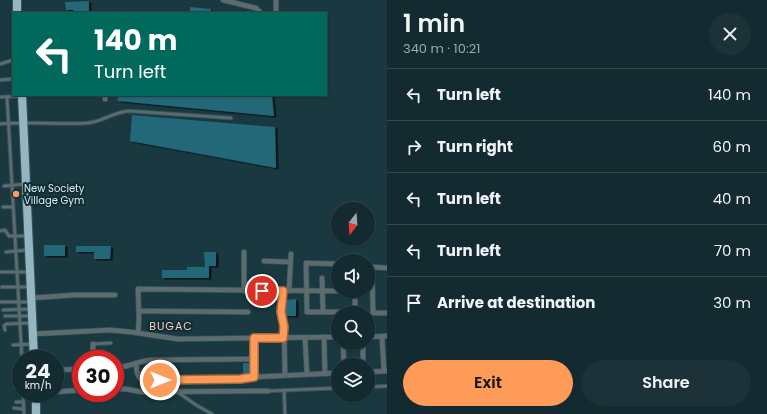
<!DOCTYPE html>
<meta charset="utf-8">
<style>
body{margin:0;font-family:Poppins,sans-serif;background:#1c3238;color:#f1f3f6;height:100vh;display:flex;flex-direction:column;font-size:15px;white-space:nowrap}
*{box-sizing:border-box;margin:0}
p{font-size:13px;color:#9da7ab}
.icon{flex:none;width:22px;height:22px;fill:none;stroke:currentColor;stroke-width:2;stroke-linecap:round;stroke-linejoin:round}
.map{position:relative;flex:1;overflow:hidden}
.details{display:flex;flex-direction:column;background:#132a30;width:380px}
.details>*{flex:none}
.guide{position:absolute;left:12px;top:12px;width:315px;height:84px;border-radius:0px;box-shadow:0 1px 3px #0004,0 0 0 1px #32464c;background:#00695c;color:#fff;overflow:hidden}
.needle{width:26px;rotate:197deg}
.fabs{position:absolute;left:331px;top:202px;display:grid;gap:8px}
.fabs a{display:grid;place-items:center;width:44px;height:44px;border-radius:50%;background:#132a30;box-shadow:0 1px 3px #0004,0 0 0 1px #32464c;font-size:20px}
.speed{position:absolute;left:12px;top:350px;display:flex;gap:8px;font-size:20px;font-weight:700;text-align:center}
.speed>*{display:grid;place-content:center;width:52px;height:52px;border-radius:50%;background:#132a30;box-shadow:0 1px 3px #0004,0 0 0 1px #32464c;line-height:1}
.speed small{font-size:10px;font-weight:400}
.speed .limit{border:6px solid #d22;background:#fff;color:#111}
.pin{position:absolute;display:grid;place-items:center;width:34px;height:34px;color:#fff;margin:-17px;border:2px solid #fff;border-radius:50%;box-shadow:0 1px 4px #0007}
.me{position:absolute;width:44px;margin:-22px;rotate:90deg;stroke-linejoin:round;filter:drop-shadow(0 0 3px #0008)}
.turn{display:flex;align-items:center;gap:14px;height:84px;padding:0 16px;font-size:18px}
.turn .icon{width:52px;height:52px;stroke-width:2.5}
.turn b{display:block;font-size:28px;line-height:34px}
.round{display:grid;place-items:center;flex:none;width:42px;height:42px;border-radius:21px;background:#1c3238}
.headline{display:flex;align-items:center;justify-content:space-between;height:68px;padding:0 16px}
h1{font-size:24px;font-weight:600;line-height:30px}
.cta{display:flex;gap:8px;margin-top:auto;padding:8px 16px}
.cta a{flex:1;height:46px;border-radius:24px;background:#ff9b59;color:#111;font-size:16px;font-weight:600;line-height:46px;text-align:center}
.cta a+a{background:#1c3238;color:#f1f3f6}
ul{padding:0;list-style:none}
li{display:flex;align-items:center;gap:12px;height:52px;padding:0 16px;border-top:1px solid #32464c}
li div{flex:1}
li b{display:block;font-size:15px}
li em{font-style:normal}
main{display:flex;flex:1;min-height:0}
.map>svg:first-child{display:block}
</style>
<main>
<div class="map">
<svg width="387" height="414" viewBox="0 0 387 414">
<defs>
<filter id="shadow"><feDropShadow dx="2.5" dy="1.5" stdDeviation="0" flood-color="#0009"/></filter>
</defs>
<rect width="100%" height="100%" fill="#193840"/>
<g fill="#236879" filter="url(#shadow)">
<path d="M 89,1 L 89,13 L 73,13 L 73,10 L 66,10 L 65,2 Z"/>
<path d="M 190,7 L 211,9 L 211,13 L 190,13 Z"/>
<path d="M 117,95 L 272,95 L 274,116 L 118,101 Z"/>
<path d="M 132,115 L 275,127 L 276,168 L 130,141 Z"/>
<rect x="44" y="245" width="21" height="11"/>
<path d="M 76,246 L 111,246 L 110,259 L 94,259 L 94,252 L 76,252 Z"/>
<path d="M 204,252 L 216,252 L 216,266 L 209,266 L 209,278 L 162,278 L 162,270 L 187,270 L 187,267 L 205,267 Z"/>
<path d="M 296,299 L 296,316 L 286,316 L 286,300 Z"/>
<path d="M 243,363 L 250,363 L 250,374 L 243,375 Z"/>
</g>
<g fill="none" stroke-linecap="round" stroke-linejoin="round">
<g stroke="#38545c" stroke-width="4.5">
<g id="lane">
<path d="M 0,64 L 13,60"/>
<path d="M 0,80 L 13,79"/>
<path d="M 0,97 L 21,96"/>
<path d="M 7,97 L 22,359"/>
<path d="M 0,124 C 29,121 58,125 88,123 C 103,121 114,112 129,111 L 231,118"/>
<path d="M 4,186 L 25,184"/>
<path d="M 3,207 L 12,207"/>
<path d="M 0,231 L 5,230 L 9,236 L 27,236"/>
<path d="M 6,252 L 27,250"/>
<path d="M 1,272 L 28,272"/>
<path d="M 2,287 L 29,287"/>
<path d="M 0,302 L 30,302"/>
<path d="M 3,310 L 31,309"/>
<path d="M 5,316 L 30,316"/>
<path d="M 5,330 L 4,326 L 6,324 L 30,323"/>
<path d="M 93,344 L 111,343"/>
<path d="M 13,345 L 33,344"/>
<path d="M 16,365 L 21,365"/>
<path d="M 16,380 L 21,381"/>
<path d="M 15,387 L 21,387"/>
<path d="M 368,387 L 387,386"/>
<path d="M 284,390 L 285,414"/>
<path d="M 269,391 L 338,388"/>
<path d="M 23,393 L 24,414"/>
<path d="M 179,393 L 196,405 L 212,414"/>
<path d="M 16,402 L 23,402"/>
<path d="M 14,408 L 23,409"/>
</g>
</g>
<g stroke="#38545c" stroke-width="6">
<g id="street">
<path d="M 223,0 L 256,8 L 261,13"/>
<path d="M 276,0 L 276,13"/>
<path d="M 105,95 L 105,99"/>
<path d="M 244,252 L 244,291"/>
<path d="M 264,261 L 290,262"/>
<path d="M 338,264 L 306,263 L 307,312 L 355,312 L 355,291"/>
<path d="M 387,268 L 372,267 L 373,313 L 387,313"/>
<path d="M 322,278 L 323,312"/>
<path d="M 283,291 L 281,312 L 284,327 L 285,375"/>
<path d="M 289,291 L 291,254"/>
<path d="M 31,298 L 75,295 L 115,295"/>
<path d="M 139,311 L 248,312"/>
<path d="M 138,333 L 139,319 L 138,289 L 338,291"/>
<path d="M 33,334 L 110,330 L 131,332 L 178,339 L 338,337"/>
<path d="M 368,337 L 387,336"/>
<path d="M 382,337 L 384,371"/>
<path d="M 254,338 L 254,377"/>
<path d="M 305,338 L 307,374"/>
<path d="M 324,338 L 325,374"/>
<path d="M 343,343 L 344,365"/>
<path d="M 363,343 L 363,365"/>
<path d="M 93,344 L 93,359"/>
<path d="M 136,363 C 137,370 136,379 145,380 L 241,379 L 254,377 L 338,373"/>
<path d="M 115,368 C 129,367 138,361 151,360 L 254,359"/>
<path d="M 55,370 L 81,369"/>
<path d="M 368,372 L 387,371"/>
<path d="M 115,389 L 126,389 L 142,392 L 268,391"/>
<path d="M 55,392 L 81,390"/>
</g>
</g>
<g stroke="#38545c" stroke-width="10">
<g id="highway">
<path d="M 17,0 L 17,13"/>
<path d="M 22,95 L 34,359"/>
<path d="M 36,393 L 36,414"/>
</g>
</g>
<use href="#lane" stroke="#5d6b6e" stroke-width="2.5"/>
<use href="#street" stroke="#5d6b6e" stroke-width="4.5"/>
<use href="#highway" stroke="#94b6c0" stroke-width="8"/>
</g>
<g fill="none" stroke-linecap="round" stroke-linejoin="round">
<g stroke="#a6653a" stroke-width="10">
<path id="route" d="M 160,380 L 240,379 L 254,377 L 254,338 L 283,338 L 284,327 L 281,312 L 283,291 L 262,291"/>
</g>
<use href="#route" stroke="#ff9b59" stroke-width="7"/>
</g>
<circle fill="#ff9b59" stroke="#0f2e36" stroke-width="1.5" cx="16" cy="194" r="4"/>
<g text-anchor="middle" dominant-baseline="central" stroke-width="4" stroke-linejoin="round" paint-order="stroke">
<g font-size="10" fill="#d9eaef" stroke="#0f2e36" text-anchor="start">
<text x="24" y="188">New Society<tspan x="24" dy="12">Village Gym</tspan></text>
</g>
<g font-size="11" letter-spacing="1" fill="#fdd2b8" stroke="#0f2e36">
<text x="171" y="326">BUGAC</text>
</g>
</g>
</svg>
<div class="fabs">
<a><svg class="needle" viewBox="-14 -14 28 28"><path d="M0-13l5 13h-10z" fill="#e53935"/><path d="M0 13l5-13h-10z" fill="#9da7ab"/></svg></a>
<a><svg class="icon" aria-label="sound" viewBox="0 0 24 24"><path d="M4 9h4l5-4v14l-5-4H4zM17 9q2 3 0 6"/></svg></a>
<a><svg class="icon" aria-label="search" viewBox="0 0 24 24"><circle cx="10" cy="10" r="6"/><path d="M15 15l6 6"/></svg></a>
<a><svg class="icon" aria-label="layers" viewBox="0 0 24 24"><path d="M12 4l9 5-9 5-9-5zM3 14l9 5 9-5"/></svg></a>
</div>
<div class="speed"><div>24<small>km/h</small></div><div class="limit">30</div></div>
<div class="pin" style="left:262px;top:291px;background:#d93025"><svg class="icon" aria-label="arrive" viewBox="0 0 24 24"><path d="M6 21V4h12l-3 4 3 4H6"/></svg></div>
<svg class="me" style="left:160px;top:380px" viewBox="-20 -20 40 40"><circle r="17" fill="#ff9b59" stroke="#fff" stroke-width="3"/><path d="M0-11L8 9 0 5-8 9z" fill="#fff"/></svg>
<div class="guide">
<div class="turn"><svg class="icon" aria-label="left" viewBox="0 0 24 24"><path d="M17 20v-9H6M10 6l-5 5 5 5"/></svg><div><b>140 m</b>Turn left</div></div>
</div>
</div>
<section class="details">
<div class="headline"><div><h1>1 min</h1><p>340 m · 10:21</p></div><a class="round"><svg class="icon" aria-label="close" viewBox="0 0 24 24"><path d="M6 6l12 12M18 6L6 18"/></svg></a></div>
<ul>
<li><svg class="icon" aria-label="left" viewBox="0 0 24 24"><path d="M17 20v-9H6M10 6l-5 5 5 5"/></svg><div><b>Turn left</b></div><em>140 m</em></li>
<li><svg class="icon" aria-label="right" viewBox="0 0 24 24"><path d="M7 20v-9h11M14 6l5 5-5 5"/></svg><div><b>Turn right</b></div><em>60 m</em></li>
<li><svg class="icon" aria-label="left" viewBox="0 0 24 24"><path d="M17 20v-9H6M10 6l-5 5 5 5"/></svg><div><b>Turn left</b></div><em>40 m</em></li>
<li><svg class="icon" aria-label="left" viewBox="0 0 24 24"><path d="M17 20v-9H6M10 6l-5 5 5 5"/></svg><div><b>Turn left</b></div><em>70 m</em></li>
<li><svg class="icon" aria-label="arrive" viewBox="0 0 24 24"><path d="M6 21V4h12l-3 4 3 4H6"/></svg><div><b>Arrive at destination</b></div><em>30 m</em></li>
</ul>
<div class="cta"><a>Exit</a><a>Share</a></div>
</section>
</main>
